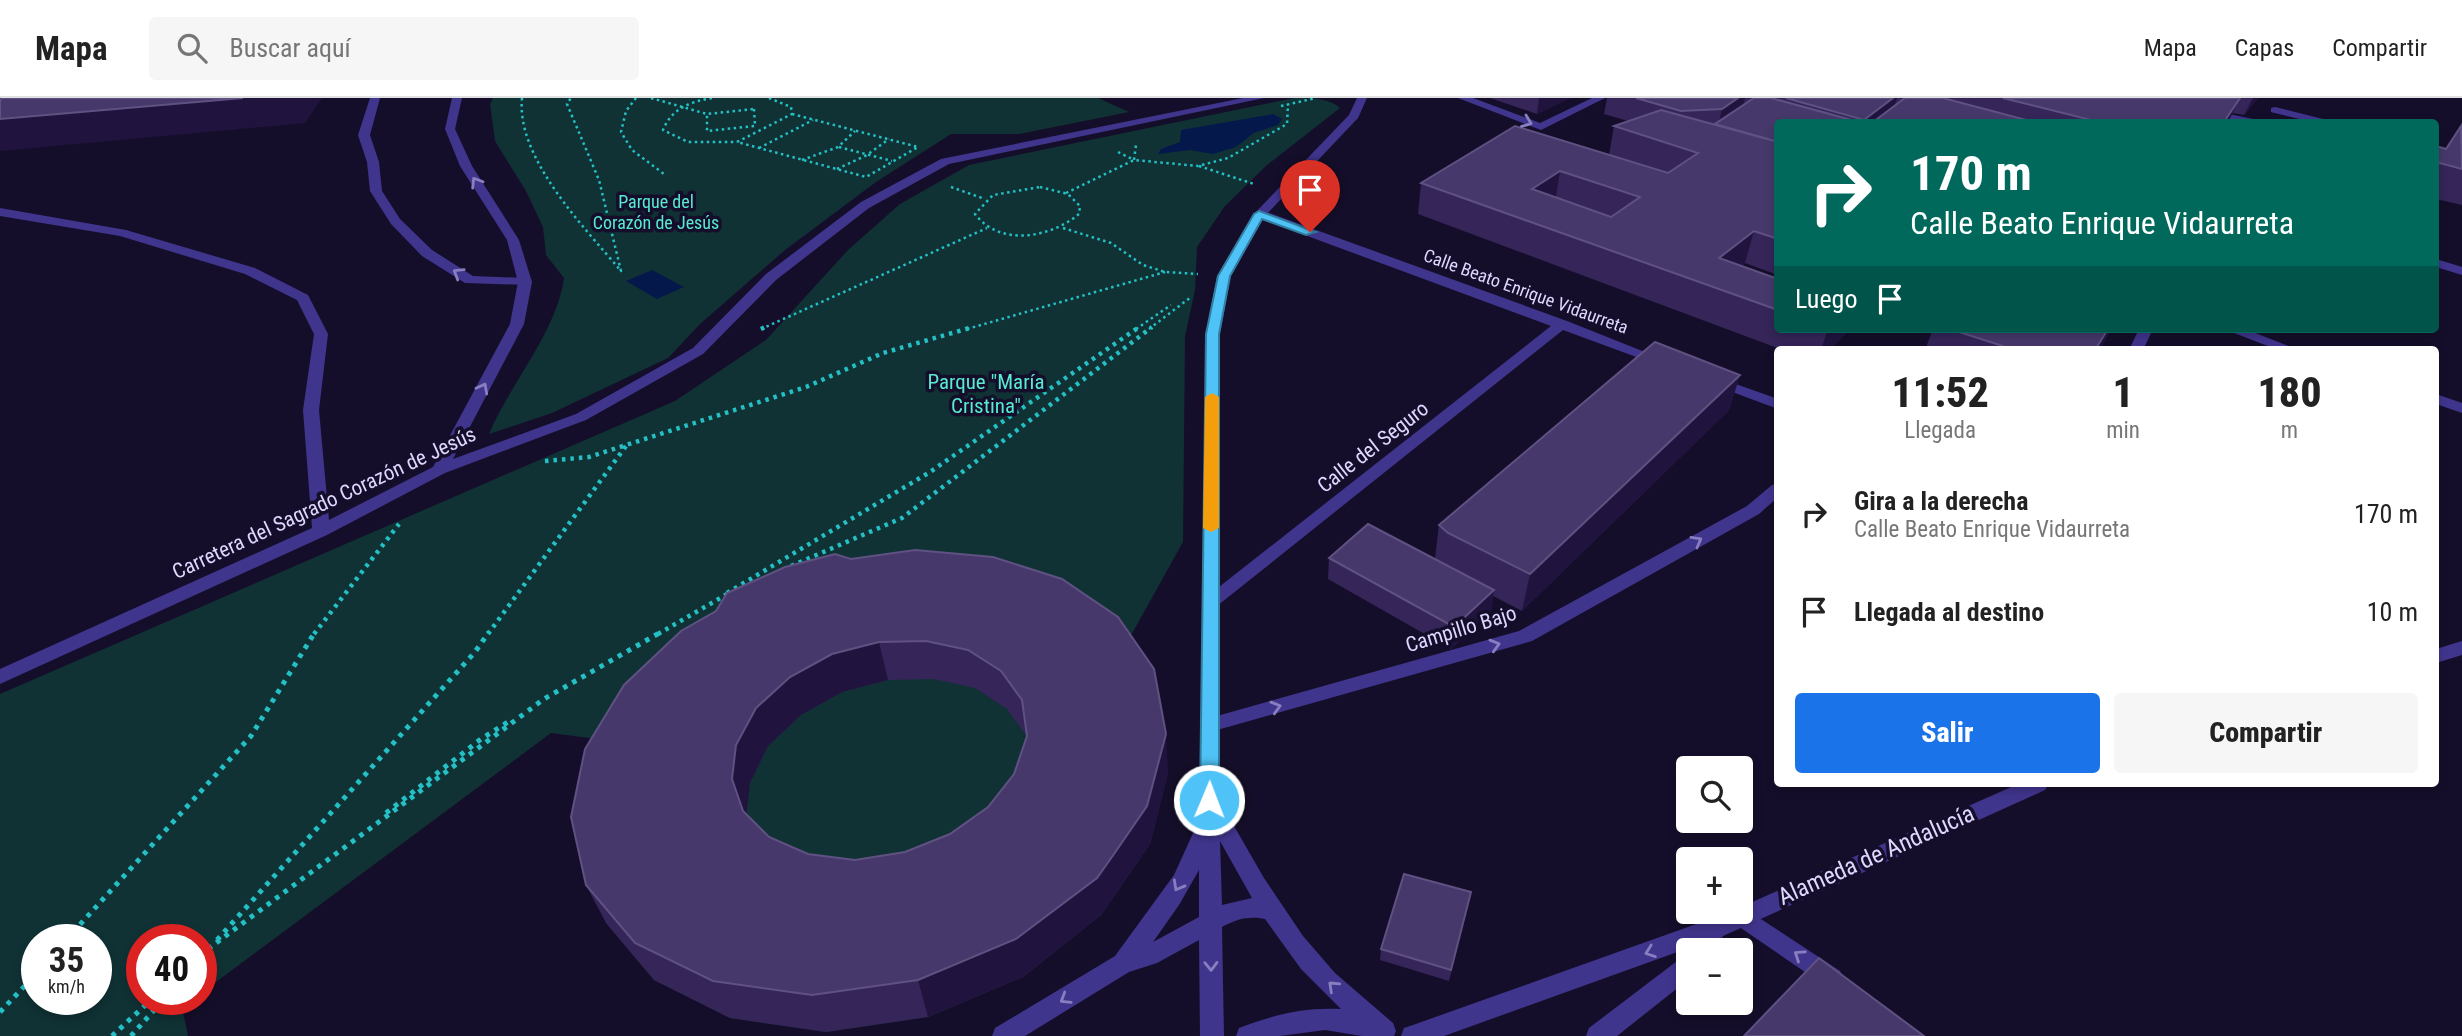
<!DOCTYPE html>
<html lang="es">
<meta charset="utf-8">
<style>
body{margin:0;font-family:"Roboto Condensed",sans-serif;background:#f6f6f6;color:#222;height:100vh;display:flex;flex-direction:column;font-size:26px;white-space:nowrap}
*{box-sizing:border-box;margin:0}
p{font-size:23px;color:#767676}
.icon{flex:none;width:38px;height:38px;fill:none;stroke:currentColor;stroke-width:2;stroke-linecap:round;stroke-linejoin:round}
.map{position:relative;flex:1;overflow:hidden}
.details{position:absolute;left:1774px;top:248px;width:665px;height:441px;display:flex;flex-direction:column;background:#fff;border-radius:7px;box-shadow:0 4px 10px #0003}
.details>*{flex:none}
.top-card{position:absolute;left:1774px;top:21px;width:665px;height:214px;border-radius:7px;box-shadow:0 4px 10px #0003;background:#00695c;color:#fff;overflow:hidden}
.controls{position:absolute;left:1676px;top:658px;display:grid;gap:14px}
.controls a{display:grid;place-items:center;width:77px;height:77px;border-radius:7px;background:#fff;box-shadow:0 4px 10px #0003;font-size:35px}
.speed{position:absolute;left:21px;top:826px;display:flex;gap:14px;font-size:35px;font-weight:700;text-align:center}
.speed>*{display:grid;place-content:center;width:91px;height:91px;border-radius:50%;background:#fff;box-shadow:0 4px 10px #0003;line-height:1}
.speed small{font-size:18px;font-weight:400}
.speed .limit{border:10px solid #d22;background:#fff;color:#111}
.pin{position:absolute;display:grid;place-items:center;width:60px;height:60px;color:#fff;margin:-72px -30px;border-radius:50% 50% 50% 0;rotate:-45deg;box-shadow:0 0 7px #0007}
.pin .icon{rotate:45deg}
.me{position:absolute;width:77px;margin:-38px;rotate:1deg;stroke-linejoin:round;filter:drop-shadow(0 0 5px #0008)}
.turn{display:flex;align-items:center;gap:24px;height:147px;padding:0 21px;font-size:32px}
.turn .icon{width:91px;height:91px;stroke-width:2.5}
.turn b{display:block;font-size:49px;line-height:60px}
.then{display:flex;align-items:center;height:66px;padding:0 21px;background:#0003;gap:14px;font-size:26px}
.eta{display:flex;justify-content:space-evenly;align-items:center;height:119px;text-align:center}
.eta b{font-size:42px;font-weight:800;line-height:49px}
.action{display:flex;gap:14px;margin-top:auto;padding:14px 21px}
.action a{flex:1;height:80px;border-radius:7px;background:#1a73e8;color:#fff;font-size:28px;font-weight:800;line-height:80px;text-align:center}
.action a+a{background:#f6f6f6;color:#222}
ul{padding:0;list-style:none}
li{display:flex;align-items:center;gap:21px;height:98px;padding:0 21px}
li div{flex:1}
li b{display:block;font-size:26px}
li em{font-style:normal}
header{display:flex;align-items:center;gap:42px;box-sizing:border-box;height:98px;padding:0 35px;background:#fff;border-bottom:2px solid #e0e0e0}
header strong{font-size:33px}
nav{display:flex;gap:38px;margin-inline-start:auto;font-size:24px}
.search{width:490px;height:63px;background:#f6f6f6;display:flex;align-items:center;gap:18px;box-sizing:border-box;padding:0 24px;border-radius:7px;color:#767676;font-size:26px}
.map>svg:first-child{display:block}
</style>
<header>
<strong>Mapa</strong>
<div class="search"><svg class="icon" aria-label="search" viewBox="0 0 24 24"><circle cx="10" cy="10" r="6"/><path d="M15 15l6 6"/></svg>Buscar aquí</div>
<nav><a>Mapa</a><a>Capas</a><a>Compartir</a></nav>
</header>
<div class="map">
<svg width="2462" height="938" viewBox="0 0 2462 938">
<rect width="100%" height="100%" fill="#150e2a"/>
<g fill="#103235" fill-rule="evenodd">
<path d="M 493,0 L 1098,0 L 1129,14 L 1019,36 L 951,36 L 876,84 L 785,152 L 700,226 L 668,260 L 552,315 L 489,336 C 510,286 557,233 564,180 L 546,157 L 543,129 L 526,93 L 495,43 L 490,6 Z"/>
<path d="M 1294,0 C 1310,0 1329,0 1340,10 L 1267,67 L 1225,108 L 1197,149 L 1195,192 L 1185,238 L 1183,444 L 1120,557 L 1156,609 L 1168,674 L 1150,746 L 1101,817 L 1023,879 L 928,919 L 826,934 L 730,920 L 654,882 L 606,825 L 590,757 L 628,645 L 551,635 L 201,895 L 201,842 L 142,842 L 142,901 L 192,901 L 182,909 L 188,938 L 0,938 L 0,596 L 675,303 L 766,242 L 848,152 L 900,106 L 969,67 ZM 37,842 L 96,842 L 96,901 L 37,901 Z"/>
</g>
<g fill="#05184b">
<path d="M 1273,16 L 1282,21 L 1278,27 L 1254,35 L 1236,49 L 1213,56 L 1190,52 L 1158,56 L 1161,51 L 1180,44 L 1181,32 Z"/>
<path d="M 652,172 L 684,189 L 657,201 L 626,183 Z"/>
</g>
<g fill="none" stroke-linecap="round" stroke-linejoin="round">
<g stroke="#24c0c5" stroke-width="2.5" stroke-dasharray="2.5 3.5" stroke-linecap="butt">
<path d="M 522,0 C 516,60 584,129 621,173 L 599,82 L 567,6 L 571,0"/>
<path d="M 636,0 L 626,13 L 621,34 L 632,52 L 664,76"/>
<path d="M 651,0 L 707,16"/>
<path d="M 712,0 C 690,4 672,10 663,32 L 688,44 L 737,44"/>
<path d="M 769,0 L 791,9 L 792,16"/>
<path d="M 1281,8 L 1316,0"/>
<path d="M 754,11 L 755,28 L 707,33 L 707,16 Z"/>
<path d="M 792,16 L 918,49 L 866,79 L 737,44 Z"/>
<path d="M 839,49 L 892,63"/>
<path d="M 759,50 L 813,22"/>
<path d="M 1118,54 L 1134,62 L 1136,47"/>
<path d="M 802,62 L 838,49 L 855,33"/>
<path d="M 1199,68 L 1254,86"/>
<path d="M 837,71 L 867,57 L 889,41"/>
<path d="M 951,89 L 985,101"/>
<path d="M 1040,89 L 1068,96 L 1080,108 L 1079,116 C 1050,140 1000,149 975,116 L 993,97 Z"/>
<path d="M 1066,95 L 1134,62 L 1198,68 L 1228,60 L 1287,26 L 1288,6"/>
<path d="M 1063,130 L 1111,145 L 1143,167 L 1165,174 L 1198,176"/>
<path d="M 761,231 L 987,130"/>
<path d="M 967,231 L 1165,174"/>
<path d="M 1136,231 L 1171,207"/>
<path d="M 1149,231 L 1191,199"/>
</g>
<g stroke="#24c0c5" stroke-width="4.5" stroke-dasharray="3.5 5" stroke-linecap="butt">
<path d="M 761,231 L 765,229"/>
<path d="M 545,363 L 589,359 L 806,289 L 883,255 L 973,229"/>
<path d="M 791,468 L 902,420 L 1152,229"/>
<path d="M 727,495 L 930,374 L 1139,229"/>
<path d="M 314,536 L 399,426"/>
<path d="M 488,536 L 626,348"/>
<path d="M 658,536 L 729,495"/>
</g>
<g stroke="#24c0c5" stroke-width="5" stroke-dasharray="4.5 6" stroke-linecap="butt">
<path d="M 386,715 L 481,641 L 508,624"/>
<path d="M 66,842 L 251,638 L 315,534"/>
<path d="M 217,842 L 475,554 L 489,534"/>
<path d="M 208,851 L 544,601 L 661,534"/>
<path d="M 201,860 L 212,852"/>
<path d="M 0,914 L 37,875"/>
<path d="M 112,938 L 152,901"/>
<path d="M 131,938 L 164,901"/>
</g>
<path fill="#40358d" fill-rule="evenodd" d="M 370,0 L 380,0 L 370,37 L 379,64 L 382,93 L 400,121 L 432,152 L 473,178 L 525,180 L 532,184 L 530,187 L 465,185 L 422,158 L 391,126 L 370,93 L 367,64 L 358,37 Z"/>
<g fill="#40358d" fill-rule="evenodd">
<path d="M 452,0 L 462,0 L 455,31 L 472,68 L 519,142 L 532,184 L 524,226 L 453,361 L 576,316 L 693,250 L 766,176 L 861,104 L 941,61 L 1243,0 L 1264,0 L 949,66 L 869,110 L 776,182 L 703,256 L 586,322 L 445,375 L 327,437 L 0,586 L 0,571 L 312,430 L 303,312 L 314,236 L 297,202 L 245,176 L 120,138 L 0,118 L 0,110 L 126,132 L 255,170 L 308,197 L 328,236 L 319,312 L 329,422 L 433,369 L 510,226 L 518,184 L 507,142 L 460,68 L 445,31 Z"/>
<path d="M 1458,0 L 1473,0 L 1540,25 L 1592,0 L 1605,0 L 1541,32 Z"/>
<path d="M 2275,9 L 2327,22 L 2328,24 L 2312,24 L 2271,14 L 2271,10 Z"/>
<path d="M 2209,12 L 2253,21 L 2258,24 L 2240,24 L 2205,17 L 2204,15 Z"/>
<path d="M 1256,113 L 1264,113 L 1567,223 L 1670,264 L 1663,268 L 1658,267 L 1563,232 L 1217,508 L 1205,508 L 1202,504 L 1205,500 L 1551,228 L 1256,119 Z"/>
<path d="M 2436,161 L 2462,169 L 2462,177 L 2436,169 Z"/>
<path d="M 2139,231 L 2153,231 L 2143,252 L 2129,252 Z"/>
<path d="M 2224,231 L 2245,231 L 2299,252 L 2278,252 Z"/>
<path d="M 1716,279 L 1778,301 L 1778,311 L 1711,286 L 1709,283 Z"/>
<path d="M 2436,296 L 2462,305 L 2462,315 L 2436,306 Z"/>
<path d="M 1778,386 L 1778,399 L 1759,416 L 1532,543 L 1210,634 L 1203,632 L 1200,627 L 1203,622 L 1210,620 L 1519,533 L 1747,408 L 1772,387 Z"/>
<path d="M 1741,808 L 1840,873 L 1844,880 L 1840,887 L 1832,890 L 1824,887 L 1732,824 L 1730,814 L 1741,814 Z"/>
</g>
<g fill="#40358d" fill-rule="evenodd">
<path d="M 1357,0 L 1367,0 L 1358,20 L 1265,118 L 1231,178 L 1220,236 L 1219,702 L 1264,780 L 1303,838 L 1335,875 L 1393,925 L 1396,933 L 1394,938 L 1362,938 L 1325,932 L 1280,938 L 1236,938 L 1239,930 C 1273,917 1304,909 1341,911 L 1301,871 L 1265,821 C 1248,818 1237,821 1222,829 L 1224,938 L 1200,938 L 1199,842 L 1157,865 L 1129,874 L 1025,938 L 992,938 L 995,930 L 1115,858 L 1174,777 L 1199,722 L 1206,236 L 1217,178 L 1254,116 L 1349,17 ZM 1220,743 L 1252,800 L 1222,807 ZM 1199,772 L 1199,819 L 1153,844 L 1179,807 Z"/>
<path d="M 2462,543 L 2462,557 L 2436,565 L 2436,551 Z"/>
<path d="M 2018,686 L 2048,686 L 2045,692 L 1723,838 L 1716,852 L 1693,852 L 1694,848 L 1444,938 L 1401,938 L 1404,930 L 1413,927 L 1730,814 L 1741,814 L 1741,809 Z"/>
<path d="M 1689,857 L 1689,881 L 1617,938 L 1586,938 L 1589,930 L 1681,860 Z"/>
</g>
</g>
<g fill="#352559" fill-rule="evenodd">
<path d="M 1490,0 L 1570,0 L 1537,16 Z"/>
<path d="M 1607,0 L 2258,0 L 2244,17 L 2233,15 L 2228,24 L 1778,24 L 1778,177 L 1745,165 L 1742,168 L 1778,181 L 1778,231 L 1850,231 L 1829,252 L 1783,252 L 1418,116 L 1421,85 L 1609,57 L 1614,28 L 1628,23 L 1604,16 Z"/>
<path d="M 2462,28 L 2462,107 L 2436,101 L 2436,48 L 2446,51 Z"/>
<path d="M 1933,231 L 2112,231 L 2099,252 L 1925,252 Z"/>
<path d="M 1740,277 L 1729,312 L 1522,513 L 1493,498 L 1491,513 L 1451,551 L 1328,481 L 1329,460 L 1435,460 L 1439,427 Z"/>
<path d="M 851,461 L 1168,674 L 1150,746 L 1101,817 L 1023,879 L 928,919 L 826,934 L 730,920 L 654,882 L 606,825 L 586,787 ZM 934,581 L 975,590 L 1007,611 L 1027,639 L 1014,676 L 988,709 L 950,736 L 905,754 L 855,762 L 808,756 L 769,739 L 746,716 L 750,685 L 768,648 L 801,617 L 842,594 L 888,582 Z"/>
<path d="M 1468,806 L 1449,883 L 1380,862 L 1381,851 Z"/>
</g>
<g fill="#20143f">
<path d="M 243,0 L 322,0 L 305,25 L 0,53 L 0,21 Z"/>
<path d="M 1539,0 L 1570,0 L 1537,16 Z"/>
<path d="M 1738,0 L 1745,0 L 1740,18 L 1718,27 L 1722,11 Z"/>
<path d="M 1893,0 L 1897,0 L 1891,20 L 1877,21 L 1875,24 L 1863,24 L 1864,22 Z"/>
<path d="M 2240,0 L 2228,24 L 2224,24 Z"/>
<path d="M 2253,0 L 2258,0 L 2244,17 Z"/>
<path d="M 1560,73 L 1555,105 L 1527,123 L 1532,91 Z"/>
<path d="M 1754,133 L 1745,165 L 1715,189 L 1719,160 Z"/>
<path d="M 1828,231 L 1850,231 L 1829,252 L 1821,252 Z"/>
<path d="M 2108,231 L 2112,231 L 2099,252 L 2095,252 Z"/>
<path d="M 1740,277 L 1729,312 L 1522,513 L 1530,476 Z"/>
<path d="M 1494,492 L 1491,513 L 1451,551 L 1454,529 Z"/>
<path d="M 879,544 L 888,582 L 842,594 L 801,617 L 768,648 L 750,685 L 746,719 L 732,681 L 736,647 L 756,610 L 790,579 L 832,556 Z"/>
<path d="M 1166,636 L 1168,674 L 1150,746 L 1101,817 L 1023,879 L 928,919 L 918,882 Z"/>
</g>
<g fill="#47386b" stroke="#5f5182" stroke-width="2" fill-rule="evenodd">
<path d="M 3,0 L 243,0 L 0,21 L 0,2 Z"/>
<path d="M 1636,0 L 1738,0 L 1722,11 L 1681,13 Z"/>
<path d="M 1754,0 L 1771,0 L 1859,24 L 1778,24 L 1778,44 L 1715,26 Z"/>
<path d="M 1786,0 L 1893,0 L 1864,22 Z"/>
<path d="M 1905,0 L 1943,0 L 2034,24 L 1889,24 L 1877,21 Z"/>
<path d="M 2003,0 L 2240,0 L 2224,24 L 2099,24 Z"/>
<path d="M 1661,12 L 1778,44 L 1778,108 L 1777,110 L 1778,110 L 1778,141 L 1754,133 L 1719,160 L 1778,181 L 1778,212 L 1421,85 L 1515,28 L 1668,75 L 1698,55 L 1614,28 ZM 1560,73 L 1640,99 L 1611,119 L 1532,91 Z"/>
<path d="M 2461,28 L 2462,71 L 2436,64 L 2436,48 L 2446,51 Z"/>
<path d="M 1950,231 L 2108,231 L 2095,252 L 2015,252 Z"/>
<path d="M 1655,244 L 1740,277 L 1530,476 L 1448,435 L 1439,427 Z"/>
<path d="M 1368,426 L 1494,492 L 1454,529 L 1329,460 Z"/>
<path d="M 915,452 L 993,459 L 1062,481 L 1118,519 L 1154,571 L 1166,636 L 1147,708 L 1114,756 L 1097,780 L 1016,841 L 918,882 L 812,897 L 713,883 L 635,845 L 586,787 L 571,719 L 585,651 L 624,587 L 681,533 L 716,513 L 727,495 L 785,469 L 835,456 L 851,461 ZM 926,543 L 968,552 L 1001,573 L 1022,602 L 1027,638 L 1014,676 L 988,709 L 950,736 L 905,754 L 855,762 L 808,756 L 769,739 L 743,713 L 732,681 L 736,647 L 756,610 L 790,579 L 832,556 L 879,544 Z"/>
<path d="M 1404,776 L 1471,794 L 1451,872 L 1381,851 Z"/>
<path d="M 1819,860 L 1924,938 L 1744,938 Z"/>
</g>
<defs><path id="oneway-chevron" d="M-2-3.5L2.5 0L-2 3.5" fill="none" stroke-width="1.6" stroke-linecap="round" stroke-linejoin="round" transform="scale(1.75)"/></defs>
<g stroke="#887ec0">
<use href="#oneway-chevron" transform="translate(1527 24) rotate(21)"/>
<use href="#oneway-chevron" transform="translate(476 84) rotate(-122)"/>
<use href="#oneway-chevron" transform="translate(458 175) rotate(-148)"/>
<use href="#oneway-chevron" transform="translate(483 290) rotate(-62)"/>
<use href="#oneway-chevron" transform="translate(1697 443) rotate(-29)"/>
<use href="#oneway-chevron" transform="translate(1495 547) rotate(-16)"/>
<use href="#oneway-chevron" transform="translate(1276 609) rotate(-16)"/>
<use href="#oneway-chevron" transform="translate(1178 788) rotate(119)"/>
<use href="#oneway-chevron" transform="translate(1650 854) rotate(160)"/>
<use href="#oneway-chevron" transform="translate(1799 857) rotate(-146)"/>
<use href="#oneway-chevron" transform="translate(1211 868) rotate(89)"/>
<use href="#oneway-chevron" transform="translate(1333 888) rotate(-137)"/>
<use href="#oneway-chevron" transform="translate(1065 901) rotate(148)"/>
</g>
<path fill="#4fc3f7" stroke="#337fa1" stroke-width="2" d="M 1259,113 L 1316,134 L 1306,137 L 1262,121 L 1230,178 L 1219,236 L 1219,702 L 1209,709 L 1200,702 L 1206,236 L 1218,178 L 1254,116 Z"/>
<path fill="#f59e0b" d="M 1212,295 L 1219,299 L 1219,430 L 1211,434 L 1203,430 L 1205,299 Z"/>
<g text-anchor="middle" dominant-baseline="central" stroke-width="7" stroke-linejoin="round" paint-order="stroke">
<g font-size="18" fill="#57ebd3" stroke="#150e2a">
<text x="656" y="103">Parque del<tspan x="656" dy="21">Corazón de Jesús</tspan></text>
</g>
<g font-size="18" fill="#dfd7ff" stroke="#150e2a">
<text transform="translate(1526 193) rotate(20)">Calle Beato Enrique Vidaurreta</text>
</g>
<g font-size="21" fill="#57ebd3" stroke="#150e2a">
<text x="986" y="284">Parque "María<tspan x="986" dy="24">Cristina"</tspan></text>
</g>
<g font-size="21" fill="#dfd7ff" stroke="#150e2a">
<text transform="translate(1373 349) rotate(-38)">Calle del Seguro</text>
<text transform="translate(324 405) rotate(-25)">Carretera del Sagrado Corazón de Jesús</text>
<text transform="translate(1461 531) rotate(-17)">Campillo Bajo</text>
</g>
<g font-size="24" fill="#dfd7ff" stroke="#150e2a">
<text transform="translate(1876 757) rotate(-24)">Alameda de Andalucía</text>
</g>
</g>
</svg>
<div class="controls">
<a><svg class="icon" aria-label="search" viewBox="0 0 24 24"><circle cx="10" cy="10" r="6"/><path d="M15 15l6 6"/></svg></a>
<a>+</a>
<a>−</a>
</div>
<div class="speed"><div>35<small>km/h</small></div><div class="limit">40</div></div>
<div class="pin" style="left:1310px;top:134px;background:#d93025"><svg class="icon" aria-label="arrive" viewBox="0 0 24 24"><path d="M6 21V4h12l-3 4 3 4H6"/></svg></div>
<svg class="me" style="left:1209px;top:702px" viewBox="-20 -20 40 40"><circle r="17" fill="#4fc3f7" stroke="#fff" stroke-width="3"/><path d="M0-11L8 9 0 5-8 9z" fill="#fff"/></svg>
<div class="top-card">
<div class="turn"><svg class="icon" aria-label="right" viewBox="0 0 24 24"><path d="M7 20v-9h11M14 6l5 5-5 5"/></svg><div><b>170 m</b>Calle Beato Enrique Vidaurreta</div></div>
<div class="then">Luego<svg class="icon" aria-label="arrive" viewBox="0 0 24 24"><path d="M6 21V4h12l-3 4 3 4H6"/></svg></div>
</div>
<section class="details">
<div class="eta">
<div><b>11:52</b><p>Llegada</p></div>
<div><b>1</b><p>min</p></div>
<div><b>180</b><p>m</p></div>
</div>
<ul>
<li><svg class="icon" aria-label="right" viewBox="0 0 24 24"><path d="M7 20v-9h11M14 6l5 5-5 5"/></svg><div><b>Gira a la derecha</b><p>Calle Beato Enrique Vidaurreta</p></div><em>170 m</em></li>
<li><svg class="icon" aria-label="arrive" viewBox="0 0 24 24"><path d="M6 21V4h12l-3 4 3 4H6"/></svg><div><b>Llegada al destino</b></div><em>10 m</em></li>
</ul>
<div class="action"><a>Salir</a><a>Compartir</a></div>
</section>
</div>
